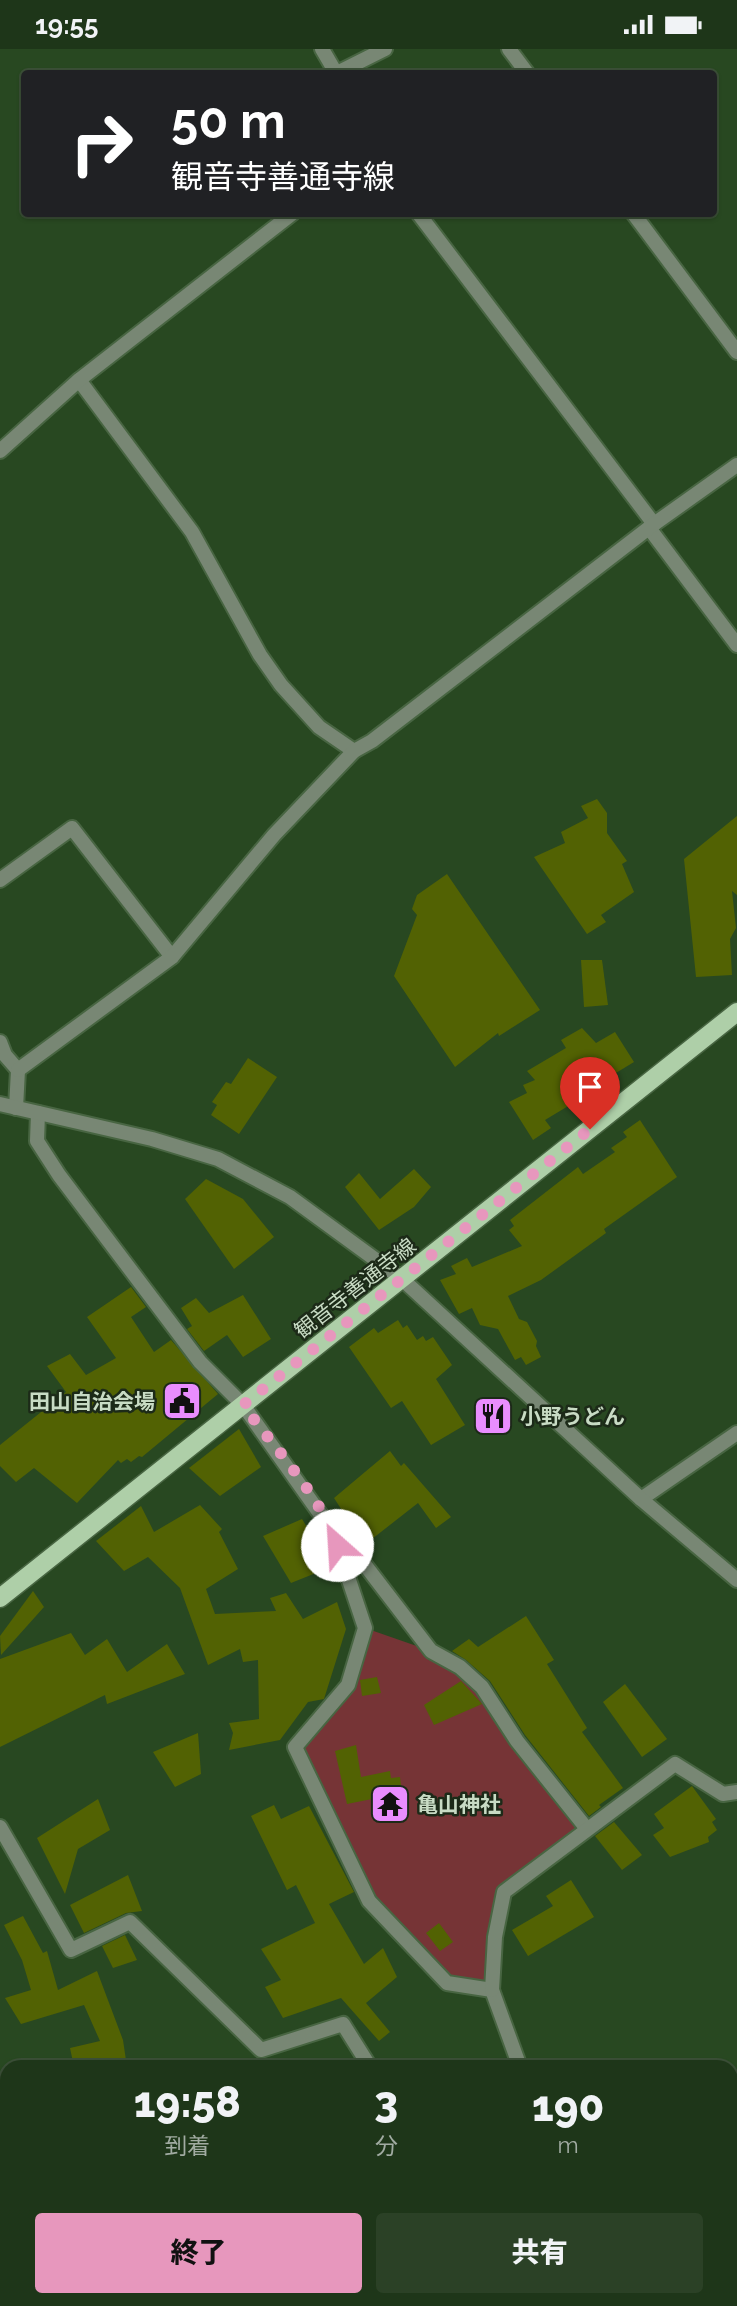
<!DOCTYPE html>
<html lang="ja">
<meta charset="utf-8">
<style>
body{margin:0;font-family:Raleway,"Noto Sans JP",sans-serif;background:#2b4126;color:#f1f3f6;height:100vh;display:flex;flex-direction:column;font-size:26px;white-space:nowrap}
*{box-sizing:border-box;margin:0}
p{font-size:23px;color:#a1aba2}
.icon{flex:none;width:38px;height:38px;fill:none;stroke:currentColor;stroke-width:2;stroke-linecap:round;stroke-linejoin:round}
.map{position:relative;flex:1;overflow:hidden}
.side{position:absolute;left:0px;top:2011px;width:738px;height:247px;display:flex;flex-direction:column;background:#1e3619;border-radius:21px 21px 0 0;box-shadow:0 2px 5px #0004,0 0 0 2px #3c5038}
.side>*{flex:none}
.guide{position:absolute;left:21px;top:21px;width:696px;height:147px;border-radius:7px;box-shadow:0 2px 5px #0004,0 0 0 2px #3c5038;background:#202124;color:#fff;overflow:hidden}
.pin{position:absolute;display:grid;place-items:center;width:60px;height:60px;color:#fff;margin:-72px -30px;border-radius:50% 50% 50% 0;rotate:-45deg;box-shadow:0 0 7px #0007}
.pin .icon{rotate:45deg}
.me{position:absolute;width:77px;margin:-38px;rotate:334deg;stroke-linejoin:round;filter:drop-shadow(0 0 5px #0008)}
.turn{display:flex;align-items:center;gap:24px;height:147px;padding:0 35px;font-size:32px}
.turn .icon{width:91px;height:91px;stroke-width:2.5}
.turn b{display:block;font-size:49px;line-height:60px}
.eta{display:flex;justify-content:space-evenly;align-items:center;height:119px;text-align:center}
.eta b{font-size:42px;font-weight:800;line-height:49px}
.cta{display:flex;gap:14px;margin-top:auto;padding:14px 35px}
.cta a{flex:1;height:80px;border-radius:7px;background:#e797bd;color:#111;font-size:28px;font-weight:800;line-height:80px;text-align:center}
.cta a+a{background:#2b4126;color:#f1f3f6}
.status{display:flex;justify-content:space-between;align-items:center;height:49px;padding:0 35px;background:#1e3619;direction:ltr}
.status svg{height:19px;fill:currentColor}
.map>svg:first-child{display:block}
</style>
<div class="status"><b>19:55</b><svg viewBox="0 0 49 12"><path d="M0 12V9h3v3zM5 12V6h3v6zM10 12V3h3v9zM15 12V0h3v12zM26 1h20v11H26zM47 4h2v5h-2z"/></svg></div>
<div class="map">
<svg width="737" height="2257" viewBox="0 0 737 2257">
<rect width="100%" height="100%" fill="#284821"/>
<path fill="#763436" d="M 365,1579 L 431,1602 L 460,1618 L 587,1780 L 504,1843 L 492,1941 L 447,1934 L 369,1852 L 295,1698 L 348,1636 Z"/>
<g fill="#526203">
<path d="M 597,750 L 607,764 L 607,784 L 627,812 L 622,815 L 634,843 L 601,866 L 606,873 L 587,885 L 534,808 L 565,794 L 561,783 L 588,769 L 581,757 Z"/>
<path d="M 737,767 L 737,846 L 732,842 L 736,879 L 730,890 L 732,926 L 696,928 L 684,810 Z"/>
<path d="M 447,825 L 540,961 L 499,987 L 498,984 L 455,1018 L 394,927 L 417,866 L 412,860 L 417,846 Z"/>
<path d="M 581,911 L 602,911 L 608,956 L 584,958 Z"/>
<path d="M 582,979 L 596,994 L 615,983 L 634,1013 L 606,1030 L 608,1033 L 545,1071 L 551,1079 L 533,1091 L 509,1053 L 527,1044 L 523,1036 L 535,1031 L 527,1022 L 566,999 L 561,991 Z"/>
<path d="M 248,1009 L 277,1028 L 239,1085 L 211,1066 L 217,1056 L 212,1053 L 226,1033 L 231,1035 Z"/>
<path d="M 640,1071 L 677,1128 L 604,1180 L 606,1184 L 541,1231 L 508,1247 L 519,1270 L 527,1273 L 537,1292 L 536,1297 L 541,1308 L 526,1316 L 521,1308 L 515,1311 L 498,1280 L 480,1276 L 472,1259 L 459,1265 L 440,1231 L 456,1225 L 451,1217 L 467,1209 L 472,1218 L 522,1197 L 509,1181 L 514,1177 L 510,1171 L 578,1118 L 583,1125 L 615,1103 L 611,1099 L 627,1088 L 623,1083 Z"/>
<path d="M 414,1120 L 431,1138 L 414,1158 L 379,1181 L 345,1138 L 359,1124 L 380,1150 Z"/>
<path d="M 206,1130 L 243,1150 L 274,1188 L 234,1220 L 185,1150 Z"/>
<path d="M 131,1238 L 146,1258 L 131,1268 L 154,1303 L 171,1291 L 218,1345 L 142,1408 L 139,1407 L 131,1413 L 127,1410 L 121,1414 L 118,1411 L 77,1454 L 34,1419 L 16,1433 L 0,1417 L 0,1396 L 66,1343 L 47,1317 L 70,1305 L 86,1326 L 116,1309 L 87,1268 Z"/>
<path d="M 243,1246 L 271,1290 L 243,1308 L 227,1286 L 204,1302 L 187,1280 L 192,1277 L 181,1259 L 196,1249 L 209,1264 Z"/>
<path d="M 398,1271 L 403,1279 L 407,1276 L 417,1291 L 423,1287 L 426,1292 L 433,1288 L 452,1316 L 436,1330 L 465,1376 L 431,1396 L 402,1352 L 391,1359 L 349,1298 L 374,1279 L 378,1284 Z"/>
<path d="M 239,1380 L 261,1418 L 220,1447 L 189,1419 Z"/>
<path d="M 390,1402 L 401,1417 L 404,1414 L 451,1468 L 436,1479 L 418,1454 L 372,1490 L 363,1479 L 356,1483 L 334,1449 Z"/>
<path d="M 200,1456 L 222,1480 L 219,1483 L 238,1520 L 206,1540 L 215,1565 L 276,1562 L 270,1549 L 286,1544 L 303,1570 L 337,1553 L 346,1580 L 324,1650 L 308,1653 L 280,1691 L 229,1701 L 233,1684 L 229,1674 L 259,1670 L 258,1611 L 243,1613 L 240,1600 L 208,1616 L 180,1539 L 148,1508 L 124,1522 L 96,1492 L 141,1457 L 154,1483 Z"/>
<path d="M 302,1470 L 331,1518 L 291,1534 L 263,1487 Z"/>
<path d="M 33,1542 L 44,1558 L 1,1606 L 0,1587 Z"/>
<path d="M 526,1567 L 554,1611 L 547,1615 L 587,1679 L 582,1683 L 623,1739 L 599,1756 L 601,1758 L 589,1767 L 525,1686 L 490,1632 L 466,1611 L 452,1602 L 469,1590 L 478,1598 Z"/>
<path d="M 71,1584 L 85,1606 L 107,1590 L 127,1623 L 167,1595 L 185,1625 L 107,1655 L 105,1646 L 0,1698 L 0,1610 Z"/>
<path d="M 377,1628 L 381,1644 L 362,1647 L 360,1631 Z"/>
<path d="M 461,1632 L 482,1655 L 434,1676 L 424,1656 Z"/>
<path d="M 625,1635 L 667,1690 L 642,1708 L 603,1653 Z"/>
<path d="M 198,1684 L 201,1725 L 175,1738 L 153,1703 Z"/>
<path d="M 356,1696 L 361,1728 L 390,1722 L 391,1729 L 400,1728 L 402,1744 L 347,1755 L 335,1702 Z"/>
<path d="M 692,1737 L 716,1770 L 712,1773 L 717,1781 L 708,1788 L 709,1793 L 670,1808 L 653,1786 L 664,1779 L 654,1765 Z"/>
<path d="M 98,1750 L 110,1781 L 78,1800 L 65,1845 L 37,1789 Z"/>
<path d="M 274,1756 L 281,1770 L 309,1757 L 354,1843 L 329,1855 L 364,1915 L 383,1899 L 397,1928 L 366,1954 L 390,1983 L 379,1992 L 341,1949 L 283,1969 L 265,1938 L 281,1931 L 261,1900 L 315,1874 L 296,1836 L 287,1841 L 251,1767 Z"/>
<path d="M 614,1773 L 642,1806 L 622,1821 L 595,1787 Z"/>
<path d="M 128,1826 L 142,1862 L 126,1864 L 84,1884 L 70,1856 Z"/>
<path d="M 571,1831 L 594,1868 L 528,1907 L 512,1881 L 553,1857 L 546,1847 Z"/>
<path d="M 23,1867 L 43,1904 L 47,1902 L 58,1941 L 97,1922 L 123,1991 L 127,2018 L 74,2018 L 70,1999 L 100,1992 L 84,1956 L 21,1975 L 5,1949 L 31,1941 L 22,1911 L 4,1876 Z"/>
<path d="M 439,1874 L 453,1893 L 440,1902 L 426,1884 Z"/>
<path d="M 125,1886 L 137,1911 L 113,1919 L 102,1897 Z"/>
</g>
<g fill="none" stroke-linecap="round" stroke-linejoin="round">
<g stroke="#486542" stroke-width="18">
<g id="minor">
<path d="M 322,0 L 336,24"/>
<path d="M 509,0 L 527,24"/>
<path d="M 337,24 L 385,0"/>
<path d="M 418,164 L 654,475"/>
<path d="M 633,164 L 737,303"/>
<path d="M 79,331 L 192,483 L 260,606 L 281,636 L 319,678 L 354,702"/>
<path d="M 0,402 L 79,331 L 293,164"/>
<path d="M 649,479 L 737,596"/>
<path d="M 0,831 L 72,779 L 172,908"/>
<path d="M 0,993 L 5,1006 L 18,1021 L 16,1059"/>
<path d="M 18,1021 L 172,908 L 274,786 L 354,702 L 372,692 L 654,475 L 737,416"/>
<path d="M 38,1064 L 37,1092 L 59,1126 L 200,1313 L 243,1356 L 333,1483 L 365,1579 L 348,1636 L 295,1698 L 369,1852 L 447,1934 L 492,1941 L 520,2018"/>
<path d="M 641,1450 L 737,1384"/>
<path d="M 334,1483 L 352,1499 L 431,1602 L 460,1618 L 482,1638 L 517,1692 L 587,1780"/>
<path d="M 0,1778 L 71,1901 L 130,1873 L 261,2001 L 343,1975 L 370,2018"/>
<path d="M 492,1941 L 495,1888 L 504,1843 L 675,1715 L 723,1745 L 737,1743"/>
<path d="M 0,2168 L 7,2178"/>
<path d="M 60,2250 L 64,2257"/>
<path d="M 596,2250 L 599,2257"/>
</g>
</g>
<g stroke="#486542" stroke-width="18">
<path id="tertiary" d="M 0,1055 L 152,1090 L 218,1110 L 290,1148 L 402,1230 L 641,1450 L 737,1531"/>
</g>
<g stroke="#486542" stroke-width="21">
<path id="primary" d="M 0,1549 L 737,963"/>
</g>
<use href="#minor" stroke="#788774" stroke-width="14"/>
<use href="#tertiary" stroke="#788774" stroke-width="14"/>
<use href="#primary" stroke="#aecfa8" stroke-width="18"/>
</g>
<g fill="none" stroke-linecap="round" stroke-linejoin="round">
<path stroke="#e797bd" stroke-width="12" stroke-dasharray="0 21.6" d="M 337,1496 C 325,1453 271,1394 243,1356 L 590,1080"/>
</g>
<defs>
<g id="civic-square" transform="scale(2.0125)"><rect x="-9" y="-9" width="18" height="18" rx="4" fill="#e98dfe" stroke="#1c2a18"/><path d="M-.6-6.5H3V-4.5H.6V-3L4-1V1h2V6H-6V1h2V-1L-.6-3ZM-1.2 2.5V6h2.4V2.5Z" fill="#111"/></g>
<g id="restaurant-square" transform="scale(2.0125)"><rect x="-9" y="-9" width="18" height="18" rx="4" fill="#e98dfe" stroke="#1c2a18"/><path d="M-5-6h1v4h1v-4h1v4h1v-4h1v5L-1.5 .5V6h-2V.5L-5-1ZM5-6V6H3V1.5H1.5Q1.5-4 5-6Z" fill="#111"/></g>
<g id="temple-square" transform="scale(2.0125)"><rect x="-9" y="-9" width="18" height="18" rx="4" fill="#e98dfe" stroke="#1c2a18"/><path d="M0-6L5-2H3V0L6.5 2.5H4V6H1.5V3h-3V6H-4V2.5H-6.5L-3 0V-2H-5Z" fill="#111"/></g>
</defs>
<g fill-rule="evenodd">
<use href="#civic-square" x="182" y="1352"/>
<use href="#restaurant-square" x="493" y="1367"/>
<use href="#temple-square" x="390" y="1755"/>
</g>
<g text-anchor="middle" dominant-baseline="central" stroke-width="5" stroke-linejoin="round" paint-order="stroke">
<g font-size="21" fill="#c8dbc4" stroke="#1c2a18">
<text transform="translate(355 1239) rotate(-38)">観音寺善通寺線</text>
</g>
<g font-size="21" font-weight="bold" fill="#c8dbc4" stroke="#1c2a18" text-anchor="start">
<text x="155" y="1352" text-anchor="end">田山自治会場</text>
<text x="520" y="1367">小野うどん</text>
<text x="417" y="1755">亀山神社</text>
</g>
</g>
</svg>
<div class="pin" style="left:590px;top:1080px;background:#d93025"><svg class="icon" aria-label="arrive" viewBox="0 0 24 24"><path d="M6 21V4h12l-3 4 3 4H6"/></svg></div>
<svg class="me" style="left:337px;top:1496px" viewBox="-20 -20 40 40"><circle r="19" fill="#fff"/><path d="M0-13L10 11 0 6-10 11z" fill="#e797bd"/></svg>
<div class="guide">
<div class="turn"><svg class="icon" aria-label="right" viewBox="0 0 24 24"><path d="M7 20v-9h11M14 6l5 5-5 5"/></svg><div><b>50 m</b>観音寺善通寺線</div></div>
</div>
<section class="side">
<div class="eta">
<div><b>19:58</b><p>到着</p></div>
<div><b>3</b><p>分</p></div>
<div><b>190</b><p>m</p></div>
</div>
<div class="cta"><a>終了</a><a>共有</a></div>
</section>
</div>
